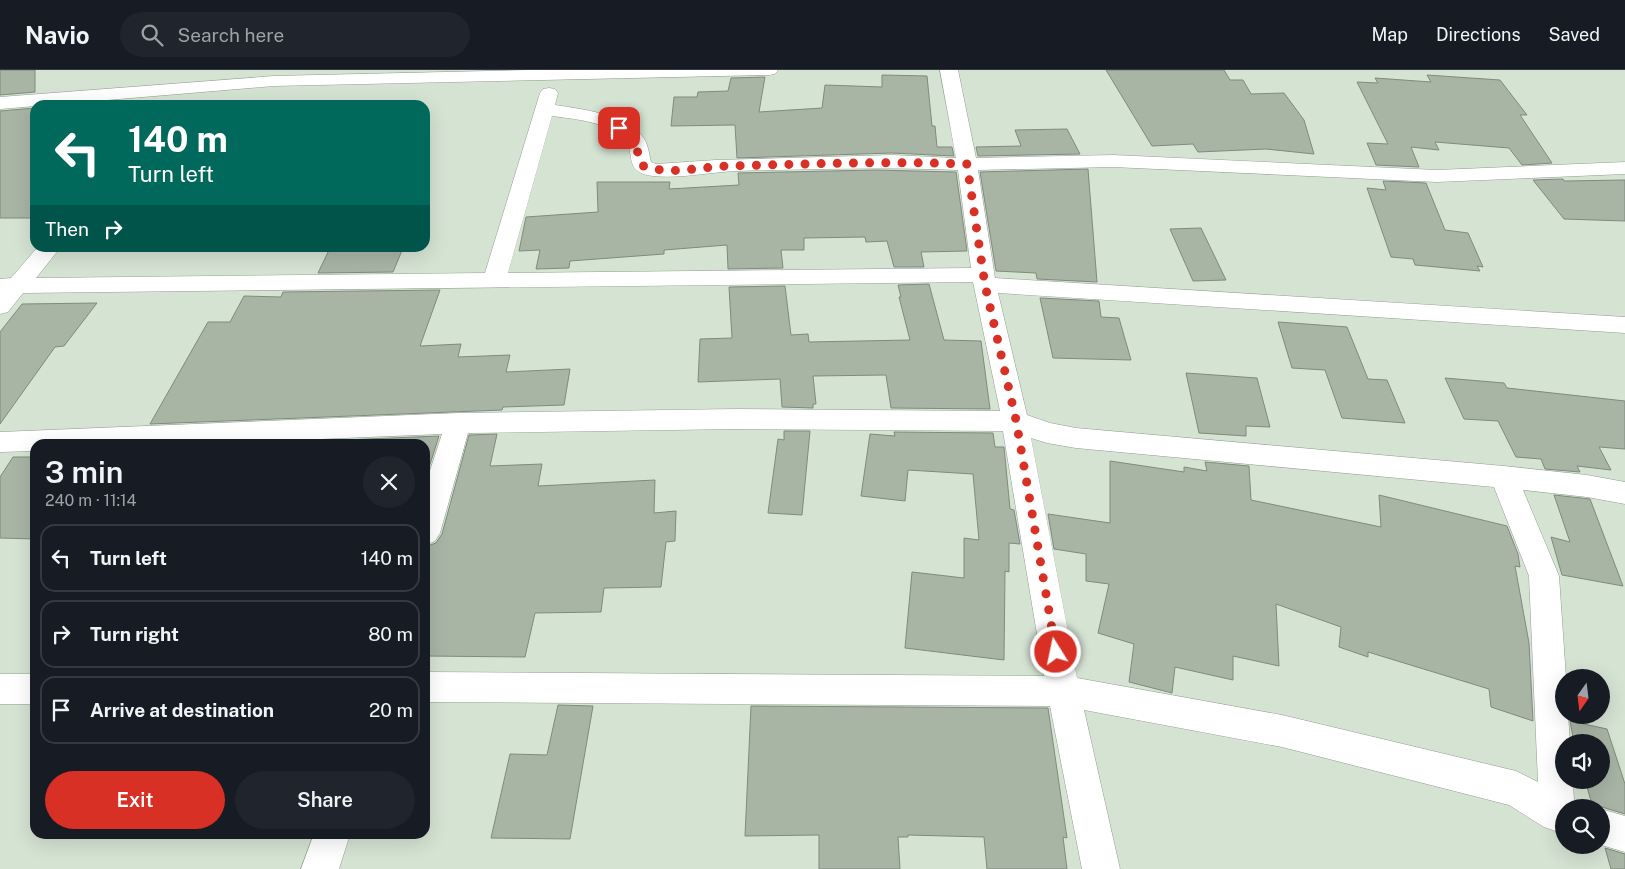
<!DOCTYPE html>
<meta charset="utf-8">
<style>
body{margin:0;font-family:"Public Sans",sans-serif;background:#20242c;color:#f1f3f6;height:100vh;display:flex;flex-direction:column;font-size:19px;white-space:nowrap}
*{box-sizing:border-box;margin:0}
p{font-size:16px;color:#9ea1a6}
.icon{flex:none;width:28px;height:28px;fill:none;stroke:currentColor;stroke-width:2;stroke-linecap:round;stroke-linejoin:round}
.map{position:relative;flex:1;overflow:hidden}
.side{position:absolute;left:30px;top:369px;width:400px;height:400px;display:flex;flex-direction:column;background:#171b24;border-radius:15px;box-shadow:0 5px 20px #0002}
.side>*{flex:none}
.hud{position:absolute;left:30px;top:30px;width:400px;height:152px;border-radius:15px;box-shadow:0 5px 20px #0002;background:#00695c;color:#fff;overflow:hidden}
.needle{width:32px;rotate:194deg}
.tools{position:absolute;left:1555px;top:599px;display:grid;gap:10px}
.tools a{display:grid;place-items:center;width:55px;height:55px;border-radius:50%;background:#171b24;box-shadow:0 5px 20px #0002;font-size:25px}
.pin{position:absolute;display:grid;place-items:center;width:42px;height:42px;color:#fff;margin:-21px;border-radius:10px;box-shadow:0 2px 8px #0006}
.me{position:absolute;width:55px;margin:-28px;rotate:350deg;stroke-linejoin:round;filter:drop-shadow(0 0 4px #0008)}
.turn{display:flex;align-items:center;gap:18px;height:105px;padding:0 15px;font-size:22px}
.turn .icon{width:65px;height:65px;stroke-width:2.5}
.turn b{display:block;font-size:35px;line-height:42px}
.then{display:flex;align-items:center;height:48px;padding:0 15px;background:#0003;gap:10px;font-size:19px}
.round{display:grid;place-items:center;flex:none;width:52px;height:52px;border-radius:26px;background:#20242c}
.summary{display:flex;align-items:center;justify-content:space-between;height:85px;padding:0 15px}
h1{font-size:30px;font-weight:600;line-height:38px}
.action{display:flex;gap:10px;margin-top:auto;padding:10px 15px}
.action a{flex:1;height:58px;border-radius:30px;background:#d93025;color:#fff;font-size:20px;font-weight:600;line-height:58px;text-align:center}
.action a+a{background:#20242c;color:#f1f3f6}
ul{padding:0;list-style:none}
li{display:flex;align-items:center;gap:15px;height:68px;margin:0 10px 8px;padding:0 5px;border:2px solid #363941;border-radius:15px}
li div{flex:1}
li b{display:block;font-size:19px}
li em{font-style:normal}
header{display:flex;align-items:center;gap:30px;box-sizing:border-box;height:70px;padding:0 25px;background:#171b24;border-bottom:1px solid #363941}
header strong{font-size:24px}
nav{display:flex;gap:28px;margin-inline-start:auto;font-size:18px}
.search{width:350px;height:45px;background:#20242c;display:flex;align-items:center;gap:12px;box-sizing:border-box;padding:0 18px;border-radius:28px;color:#9ea1a6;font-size:19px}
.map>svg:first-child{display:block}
</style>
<header>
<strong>Navio</strong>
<div class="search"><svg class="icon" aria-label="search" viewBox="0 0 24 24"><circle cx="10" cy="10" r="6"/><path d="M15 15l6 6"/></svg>Search here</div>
<nav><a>Map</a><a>Directions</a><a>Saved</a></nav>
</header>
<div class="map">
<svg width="1625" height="799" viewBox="0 0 1625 799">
<rect width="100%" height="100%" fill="#d5e3d3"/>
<g fill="#a8b5a5" stroke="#7f8b7c">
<path d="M 0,0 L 35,0 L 35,22 L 0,25 Z"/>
<path d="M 1106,0 L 1224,0 L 1230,10 L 1243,10 L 1251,24 L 1284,23 L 1304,50 L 1314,84 L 1266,79 L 1198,82 L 1193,74 L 1152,76 Z"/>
<path d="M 882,5 L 927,6 L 932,56 L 935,56 L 937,77 L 952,77 L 954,86 L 892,83 L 737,88 L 735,55 L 671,56 L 674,27 L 697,27 L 698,22 L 728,21 L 731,8 L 765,7 L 759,42 L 822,38 L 825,15 L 882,17 Z"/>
<path d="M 1427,5 L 1500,10 L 1527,45 L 1520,45 L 1552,93 L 1522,95 L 1509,78 L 1435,72 L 1439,80 L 1411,77 L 1419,97 L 1376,95 L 1367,73 L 1388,74 L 1357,12 L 1378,13 L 1375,8 L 1431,12 Z"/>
<path d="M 35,38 L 35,148 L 0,148 L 0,41 Z"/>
<path d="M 1067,59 L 1080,84 L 978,86 L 976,77 L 1021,76 L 1015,60 Z"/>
<path d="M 1088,99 L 1097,212 L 1037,209 L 1036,203 L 996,201 L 980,102 Z"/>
<path d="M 875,100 L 956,102 L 967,181 L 921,182 L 924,197 L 894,197 L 887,171 L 866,172 L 865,167 L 804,168 L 804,180 L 781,180 L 783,198 L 728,199 L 727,175 L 664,180 L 664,184 L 570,191 L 569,198 L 536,199 L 540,180 L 519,181 L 526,147 L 598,142 L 597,112 L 670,112 L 669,119 L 739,115 L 738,103 Z"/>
<path d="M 1563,109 L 1564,111 L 1625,110 L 1625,151 L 1564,149 L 1533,110 Z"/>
<path d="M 1383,111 L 1426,113 L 1445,160 L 1468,163 L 1483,197 L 1477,196 L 1480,201 L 1415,195 L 1413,189 L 1391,187 L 1367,118 L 1386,120 Z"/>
<path d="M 1201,158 L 1226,210 L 1193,211 L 1170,159 Z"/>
<path d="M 330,178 L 403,178 L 393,202 L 318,203 Z"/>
<path d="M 929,214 L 944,270 L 981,271 L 990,339 L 891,338 L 886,305 L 813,306 L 816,334 L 813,334 L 813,338 L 782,337 L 780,309 L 698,312 L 700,269 L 732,268 L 729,217 L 785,216 L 791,265 L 808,264 L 809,272 L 910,270 L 899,227 L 901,227 L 898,215 Z"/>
<path d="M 440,220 L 420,276 L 461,274 L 458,287 L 510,285 L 506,302 L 570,299 L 564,335 L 503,337 L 502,340 L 150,354 L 208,252 L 230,252 L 244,226 L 281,227 L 283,222 Z"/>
<path d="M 1040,228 L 1099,231 L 1101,247 L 1119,248 L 1131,290 L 1053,288 Z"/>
<path d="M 97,233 L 64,276 L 55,277 L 0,354 L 0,262 L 22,234 Z"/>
<path d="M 1278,252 L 1347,257 L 1368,309 L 1387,310 L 1405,353 L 1342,348 L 1325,300 L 1292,298 Z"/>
<path d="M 1186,303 L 1257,308 L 1270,357 L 1246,356 L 1246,366 L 1199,363 Z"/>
<path d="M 1445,308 L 1504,313 L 1507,318 L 1625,331 L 1625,379 L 1599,377 L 1611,400 L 1577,396 L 1580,402 L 1545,399 L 1541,389 L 1516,387 L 1498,351 L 1464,349 Z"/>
<path d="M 784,361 L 810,361 L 802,445 L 768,443 L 778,369 L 784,370 Z"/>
<path d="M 894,362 L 993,363 L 995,377 L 1004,377 L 1010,439 L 1014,440 L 1020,474 L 1009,473 L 1009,502 L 1005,501 L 1004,590 L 905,578 L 912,502 L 964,508 L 964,468 L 979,470 L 973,404 L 908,400 L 905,431 L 861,426 L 870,364 L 895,366 Z"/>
<path d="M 497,364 L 490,396 L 542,394 L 538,416 L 655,410 L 654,443 L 676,441 L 675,471 L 666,472 L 661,517 L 604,518 L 601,542 L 535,543 L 525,587 L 425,586 L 425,477 L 436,473 L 442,464 L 469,365 Z"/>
<path d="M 439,366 L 425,410 L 425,374 L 251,374 Z"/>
<path d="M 13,387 L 35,387 L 35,469 L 0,468 L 0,407 Z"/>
<path d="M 1110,391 L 1184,402 L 1184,397 L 1207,401 L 1205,392 L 1249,396 L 1251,430 L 1381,457 L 1379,425 L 1507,456 L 1518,484 L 1520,497 L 1515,496 L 1529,573 L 1533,651 L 1491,637 L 1489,619 L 1368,582 L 1368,587 L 1339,577 L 1341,557 L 1276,534 L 1279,596 L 1233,586 L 1233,610 L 1175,597 L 1172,623 L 1129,612 L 1134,574 L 1098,563 L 1109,514 L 1086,511 L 1086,484 L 1054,479 L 1048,444 L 1110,453 Z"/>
<path d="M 1554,425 L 1590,429 L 1623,516 L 1562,505 L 1551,467 L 1570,472 Z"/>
<path d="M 558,635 L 593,636 L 570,769 L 491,768 L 510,684 L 547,685 Z"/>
<path d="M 751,636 L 1048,638 L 1067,768 L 1063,767 L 1067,799 L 987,799 L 984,767 L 908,765 L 908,767 L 898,767 L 900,799 L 819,799 L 819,765 L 745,766 Z"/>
<path d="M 1570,651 L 1607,659 L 1625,714 L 1625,744 L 1602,737 L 1593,738 L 1585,710 L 1601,710 L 1601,672 L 1574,672 Z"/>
<path d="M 1605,778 L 1625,784 L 1625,799 L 1611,799 Z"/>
</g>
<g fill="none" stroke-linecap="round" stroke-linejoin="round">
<g stroke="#929f8f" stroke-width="1">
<g id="minor">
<path d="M 528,0 L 778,0 L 775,4 L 769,5 L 274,16 L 0,39 L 0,27 L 274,6 Z"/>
<path d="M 940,0 L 958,0 L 976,88 L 1113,85 L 1437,100 L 1625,92 L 1625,104 L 1437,112 L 1113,97 L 978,100 L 995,208 L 1625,247 L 1625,263 L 998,223 L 1027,345 L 1050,353 L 1076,358 L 1504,396 L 1587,405 L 1625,412 L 1625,434 L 1587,427 L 1523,420 L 1559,506 L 1566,608 L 1564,608 L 1564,645 L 1568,645 L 1570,672 L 1564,672 L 1564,710 L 1573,710 L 1574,732 L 1578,738 L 1564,738 L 1564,764 L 1544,757 L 1509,735 L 1282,677 L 1084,640 L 1120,799 L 1082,799 L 1050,636 L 425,632 L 425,602 L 1044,606 L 1003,361 L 737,359 L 468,363 L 440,463 L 435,471 L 425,475 L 425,416 L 442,364 L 199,374 L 35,374 L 35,381 L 0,382 L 0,362 L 458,343 L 737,339 L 1000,341 L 973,212 L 23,223 L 8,242 L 0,244 L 0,209 L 11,208 L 37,178 L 60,178 L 36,208 L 485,203 L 540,23 L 543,19 L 549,18 L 555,19 L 558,23 L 555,35 C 580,39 626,44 642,66 C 648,73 649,83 651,92 L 656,94 L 716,90 L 892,85 L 956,88 ZM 552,46 C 574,49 602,51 621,66 C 639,80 620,102 653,106 C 680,109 709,102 737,101 C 810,99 884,97 958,100 L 971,198 L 508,203 ZM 1031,368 L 1047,373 L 1076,378 L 1494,417 L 1529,506 L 1538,712 L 1516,701 L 1282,645 L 1077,608 Z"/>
<rect x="0" y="604" width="35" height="30"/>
<path d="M 1601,739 L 1625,746 L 1625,782 L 1601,775 Z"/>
<path d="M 314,764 L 350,764 L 339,799 L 301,799 Z"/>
</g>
</g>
<use href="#minor" fill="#fff" fill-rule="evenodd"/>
</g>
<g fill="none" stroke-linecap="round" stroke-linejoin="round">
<path stroke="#d93025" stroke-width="9" stroke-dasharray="0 16.2" d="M 619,58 L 634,68 L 641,95 C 668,106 699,97 727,96 C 808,94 887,91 967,94 L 985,215 L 1016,350 L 1056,582"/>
</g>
</svg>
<div class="tools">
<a><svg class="needle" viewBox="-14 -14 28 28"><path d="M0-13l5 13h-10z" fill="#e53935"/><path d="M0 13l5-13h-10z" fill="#9ea1a6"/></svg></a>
<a><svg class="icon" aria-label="sound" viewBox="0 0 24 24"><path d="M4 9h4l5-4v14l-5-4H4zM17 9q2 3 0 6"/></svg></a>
<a><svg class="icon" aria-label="search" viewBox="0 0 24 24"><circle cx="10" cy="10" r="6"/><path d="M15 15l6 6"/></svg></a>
</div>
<div class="pin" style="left:619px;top:58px;background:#d93025"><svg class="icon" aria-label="arrive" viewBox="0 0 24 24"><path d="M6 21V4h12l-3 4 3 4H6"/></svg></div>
<svg class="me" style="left:1056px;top:582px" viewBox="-20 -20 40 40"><circle r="17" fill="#d93025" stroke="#fff" stroke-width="3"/><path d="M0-11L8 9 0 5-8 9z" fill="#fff"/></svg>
<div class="hud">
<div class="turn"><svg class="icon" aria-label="left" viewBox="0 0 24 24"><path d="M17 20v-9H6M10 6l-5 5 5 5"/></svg><div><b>140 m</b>Turn left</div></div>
<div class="then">Then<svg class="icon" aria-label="right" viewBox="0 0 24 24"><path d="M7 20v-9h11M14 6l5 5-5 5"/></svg></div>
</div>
<section class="side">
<div class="summary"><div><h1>3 min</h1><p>240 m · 11:14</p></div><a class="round"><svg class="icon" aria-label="close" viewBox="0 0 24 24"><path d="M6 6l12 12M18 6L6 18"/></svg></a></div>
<ul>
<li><svg class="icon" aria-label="left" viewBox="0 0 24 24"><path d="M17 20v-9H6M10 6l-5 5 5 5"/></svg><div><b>Turn left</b></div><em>140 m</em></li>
<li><svg class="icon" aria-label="right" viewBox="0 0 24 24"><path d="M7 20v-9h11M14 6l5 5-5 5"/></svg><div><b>Turn right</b></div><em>80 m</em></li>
<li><svg class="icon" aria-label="arrive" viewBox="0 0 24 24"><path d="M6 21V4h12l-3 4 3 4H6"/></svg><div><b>Arrive at destination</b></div><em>20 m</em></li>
</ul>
<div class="action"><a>Exit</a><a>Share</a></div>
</section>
</div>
